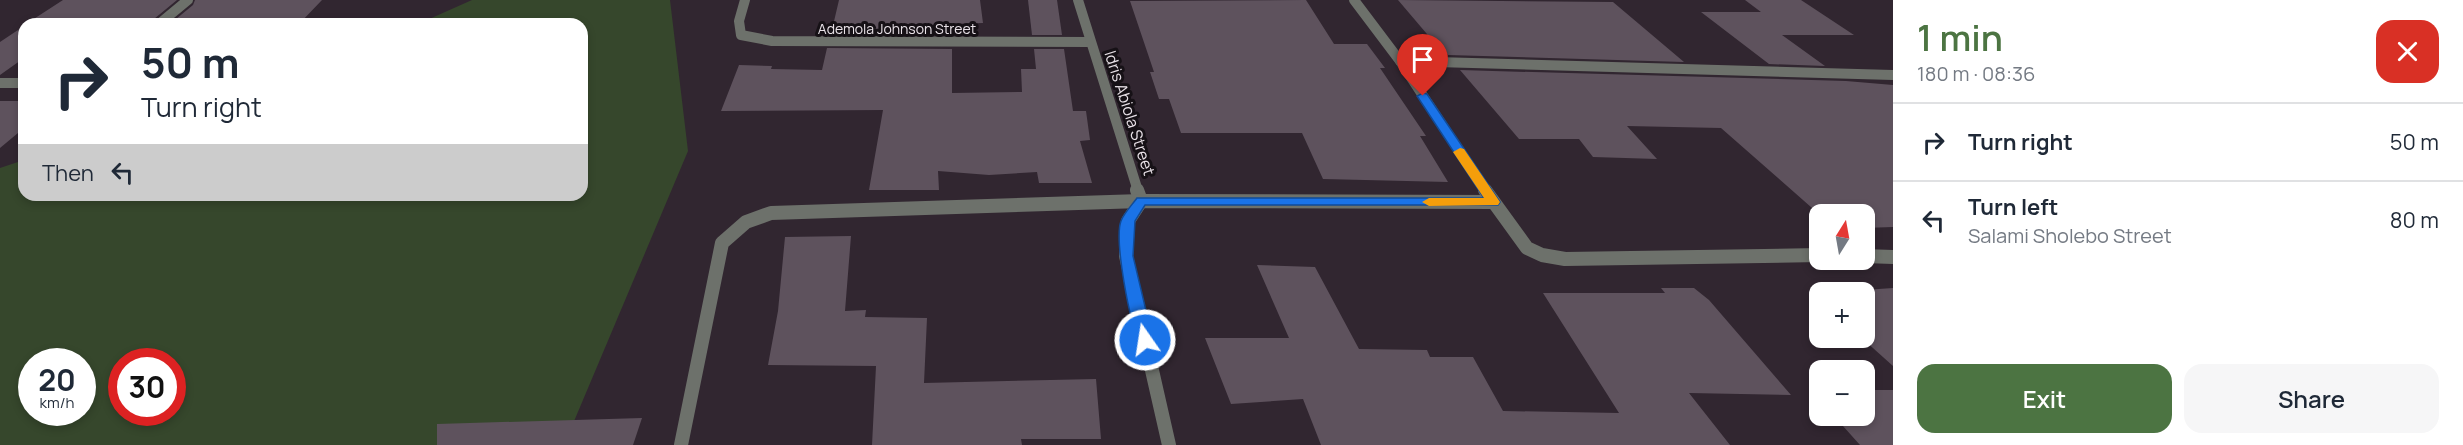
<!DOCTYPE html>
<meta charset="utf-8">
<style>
body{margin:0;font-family:Manrope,sans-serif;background:#f6f6f7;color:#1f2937;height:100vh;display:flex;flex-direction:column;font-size:22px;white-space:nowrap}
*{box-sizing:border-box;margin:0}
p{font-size:20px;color:#747a83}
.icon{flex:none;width:33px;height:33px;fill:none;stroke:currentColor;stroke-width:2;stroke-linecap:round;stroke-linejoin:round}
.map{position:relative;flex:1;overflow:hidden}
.side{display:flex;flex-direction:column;background:#fff;width:570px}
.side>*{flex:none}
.guide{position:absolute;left:18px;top:18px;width:570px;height:183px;border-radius:18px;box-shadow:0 3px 9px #0003;background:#fff;color:#1f2937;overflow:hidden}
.needle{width:39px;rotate:11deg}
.tools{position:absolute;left:1809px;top:204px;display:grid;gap:12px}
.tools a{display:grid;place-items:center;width:66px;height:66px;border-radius:12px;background:#fff;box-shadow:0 3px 9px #0003;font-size:30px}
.speed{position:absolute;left:18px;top:348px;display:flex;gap:12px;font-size:30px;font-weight:700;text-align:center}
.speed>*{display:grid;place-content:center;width:78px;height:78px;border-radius:50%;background:#fff;box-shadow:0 3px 9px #0003;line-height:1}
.speed small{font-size:15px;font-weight:400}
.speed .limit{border:9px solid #d22;background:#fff;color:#111}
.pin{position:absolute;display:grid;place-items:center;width:51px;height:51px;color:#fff;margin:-62px -26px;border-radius:50% 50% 50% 0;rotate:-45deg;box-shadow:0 0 6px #0007}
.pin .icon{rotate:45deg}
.me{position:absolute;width:66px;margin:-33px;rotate:347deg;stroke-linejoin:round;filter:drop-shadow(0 0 4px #0008)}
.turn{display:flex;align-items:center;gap:21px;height:126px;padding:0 24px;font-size:27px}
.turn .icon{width:78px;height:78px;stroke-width:2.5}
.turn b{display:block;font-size:42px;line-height:51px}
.then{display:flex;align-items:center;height:57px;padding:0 24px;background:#0003;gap:12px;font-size:22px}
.round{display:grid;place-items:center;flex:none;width:63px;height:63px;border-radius:18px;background:#f6f6f7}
.head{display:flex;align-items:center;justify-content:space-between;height:102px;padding:0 24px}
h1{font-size:36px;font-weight:600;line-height:45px;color:#4c7442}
.primary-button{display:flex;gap:12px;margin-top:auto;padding:12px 24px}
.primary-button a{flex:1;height:69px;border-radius:18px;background:#4c7442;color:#fff;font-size:24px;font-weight:600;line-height:69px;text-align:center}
.primary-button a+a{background:#f6f6f7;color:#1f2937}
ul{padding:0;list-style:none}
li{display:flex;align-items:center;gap:18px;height:78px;padding:0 24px;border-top:2px solid #e0e1e3}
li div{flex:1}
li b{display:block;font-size:22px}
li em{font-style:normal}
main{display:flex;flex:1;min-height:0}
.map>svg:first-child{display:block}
</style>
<main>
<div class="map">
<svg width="1893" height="445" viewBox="0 0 1893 445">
<rect width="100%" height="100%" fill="#312630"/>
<path fill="#36472c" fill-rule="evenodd" d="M 472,0 L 670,0 L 688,151 L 564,445 L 0,445 L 0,168 L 24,160 L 24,195 L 582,195 L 582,24 L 418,24 ZM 32,362 L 82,362 L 82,412 L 32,412 ZM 122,362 L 172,362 L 172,412 L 122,412 Z"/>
<g fill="#5e525d">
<path d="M 63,0 L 177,0 L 154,19 L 152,24 L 26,24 Z"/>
<path d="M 195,0 L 322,0 L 299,24 L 170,24 L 193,5 Z"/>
<path d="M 839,0 L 980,0 L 983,23 L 951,24 L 951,34 L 831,34 Z"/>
<path d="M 1028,0 L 1057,0 L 1062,35 L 1032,35 Z"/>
<path d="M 1306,0 L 1334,44 L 1367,44 L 1385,68 L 1380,68 L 1426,136 L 1420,136 L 1448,182 L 1323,179 L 1302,133 L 1181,133 L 1169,99 L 1159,99 L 1150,72 L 1154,72 L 1130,1 Z"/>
<path d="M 1398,0 L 1613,2 L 1684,62 L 1448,55 L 1441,47 L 1438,47 Z"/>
<path d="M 1745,0 L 1801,0 L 1854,35 L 1782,35 L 1825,66 L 1769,64 L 1701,12 L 1761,12 Z"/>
<path d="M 24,26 L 24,58 L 0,75 L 0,42 Z"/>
<path d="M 827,48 L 952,49 L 952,93 L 1022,92 L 1021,69 L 1036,69 L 1034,49 L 1064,49 L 1073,111 L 1086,111 L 1090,140 L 1080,141 L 1092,183 L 1039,183 L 1037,172 L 989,175 L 938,171 L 939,190 L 869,190 L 883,110 L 721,111 L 739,65 L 772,66 L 771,69 L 822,70 Z"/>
<path d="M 1460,70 L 1846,81 L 1893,85 L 1893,227 L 1864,228 L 1864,214 L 1820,215 L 1721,128 L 1627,126 L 1657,159 L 1593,157 L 1579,139 L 1519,139 Z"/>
<path d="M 0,101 L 24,101 L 24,128 L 0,148 Z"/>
<path d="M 851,236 L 845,311 L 866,310 L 865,317 L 927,318 L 924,383 L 1096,379 L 1101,439 L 1021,439 L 1022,445 L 872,445 L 876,366 L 768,365 L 778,311 L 785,237 Z"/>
<path d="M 1257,265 L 1315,267 L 1359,349 L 1427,350 L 1430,357 L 1473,357 L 1503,411 L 1619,413 L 1543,293 L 1665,293 L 1661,288 L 1694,288 L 1709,300 L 1791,395 L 1689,393 L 1730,445 L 1321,445 L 1303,399 L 1231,404 L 1205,338 L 1289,338 Z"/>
<path d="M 1893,288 L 1893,366 L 1864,340 L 1864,290 Z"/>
<path d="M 1864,390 L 1893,390 L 1893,445 L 1860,445 L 1834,416 L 1864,416 Z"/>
<path d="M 642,418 L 633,445 L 437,445 L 437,424 Z"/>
</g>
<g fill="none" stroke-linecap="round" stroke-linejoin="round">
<g stroke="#6d716b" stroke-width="10">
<path d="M 745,0 L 739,21 L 741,35 L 772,41 L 1090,42"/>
<path d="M 1078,0 L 1138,191"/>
<path d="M 1354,0 L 1400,61 L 1486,191"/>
<path d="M 159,24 L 188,0"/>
<path d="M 1400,61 L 1893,75"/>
<path d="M 0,83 L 24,83"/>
</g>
<g stroke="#6d716b" stroke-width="14">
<path d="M 1137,190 L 1141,201 L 1128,221 L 1126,256 L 1169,445"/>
<path d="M 1485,190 L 1527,248 L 1542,255 L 1565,259 L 1820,255"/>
<path d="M 1864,256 L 1893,257"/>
<path d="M 681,445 L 722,243 L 746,222 L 771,213 L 1141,201 L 1493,202"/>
</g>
</g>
<path fill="#1a73e8" stroke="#114b97" stroke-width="1.5" d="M 1423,93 L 1427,94 L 1500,202 L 1498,205 L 1145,205 L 1135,221 L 1133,256 L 1153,340 L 1151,344 L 1140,344 C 1130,327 1114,239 1121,221 C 1124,213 1132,205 1137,198 L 1484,198 L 1417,96 Z"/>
<path fill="#f59e0b" d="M 1460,148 L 1464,149 L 1500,202 L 1498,205 L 1429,206 L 1422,202 L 1429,198 L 1484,198 L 1453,152 Z"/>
<g text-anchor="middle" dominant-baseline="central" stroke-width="6" stroke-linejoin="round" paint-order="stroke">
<g font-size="14" fill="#e9e2e8" stroke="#161116">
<text x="897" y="28">Ademola Johnson Street</text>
</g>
<g font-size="16" fill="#e9e2e8" stroke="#161116">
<text transform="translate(1130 113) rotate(72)">Idris Abiola Street</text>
</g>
</g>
</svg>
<div class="tools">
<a><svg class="needle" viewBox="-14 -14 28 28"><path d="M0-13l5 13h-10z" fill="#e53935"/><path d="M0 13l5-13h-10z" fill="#747a83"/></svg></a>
<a>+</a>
<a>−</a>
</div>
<div class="speed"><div>20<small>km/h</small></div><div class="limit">30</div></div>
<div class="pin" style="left:1423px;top:96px;background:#d93025"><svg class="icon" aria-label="arrive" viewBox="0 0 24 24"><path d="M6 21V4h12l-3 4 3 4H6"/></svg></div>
<svg class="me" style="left:1145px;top:340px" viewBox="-20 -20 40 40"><circle r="17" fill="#1a73e8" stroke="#fff" stroke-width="3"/><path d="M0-11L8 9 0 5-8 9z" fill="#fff"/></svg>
<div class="guide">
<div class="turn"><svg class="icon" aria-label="right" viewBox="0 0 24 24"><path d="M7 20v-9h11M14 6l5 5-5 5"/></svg><div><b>50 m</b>Turn right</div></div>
<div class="then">Then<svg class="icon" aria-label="left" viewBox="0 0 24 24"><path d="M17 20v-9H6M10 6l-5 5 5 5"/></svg></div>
</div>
</div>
<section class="side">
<div class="head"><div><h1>1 min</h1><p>180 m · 08:36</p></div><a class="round" style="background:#d93025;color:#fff"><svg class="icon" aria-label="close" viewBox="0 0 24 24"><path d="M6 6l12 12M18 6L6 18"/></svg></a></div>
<ul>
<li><svg class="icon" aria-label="right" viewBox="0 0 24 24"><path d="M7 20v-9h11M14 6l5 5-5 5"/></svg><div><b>Turn right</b></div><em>50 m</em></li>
<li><svg class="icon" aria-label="left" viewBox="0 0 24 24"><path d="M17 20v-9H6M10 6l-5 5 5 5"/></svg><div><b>Turn left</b><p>Salami Sholebo Street</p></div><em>80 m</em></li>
</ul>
<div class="primary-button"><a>Exit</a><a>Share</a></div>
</section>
</main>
